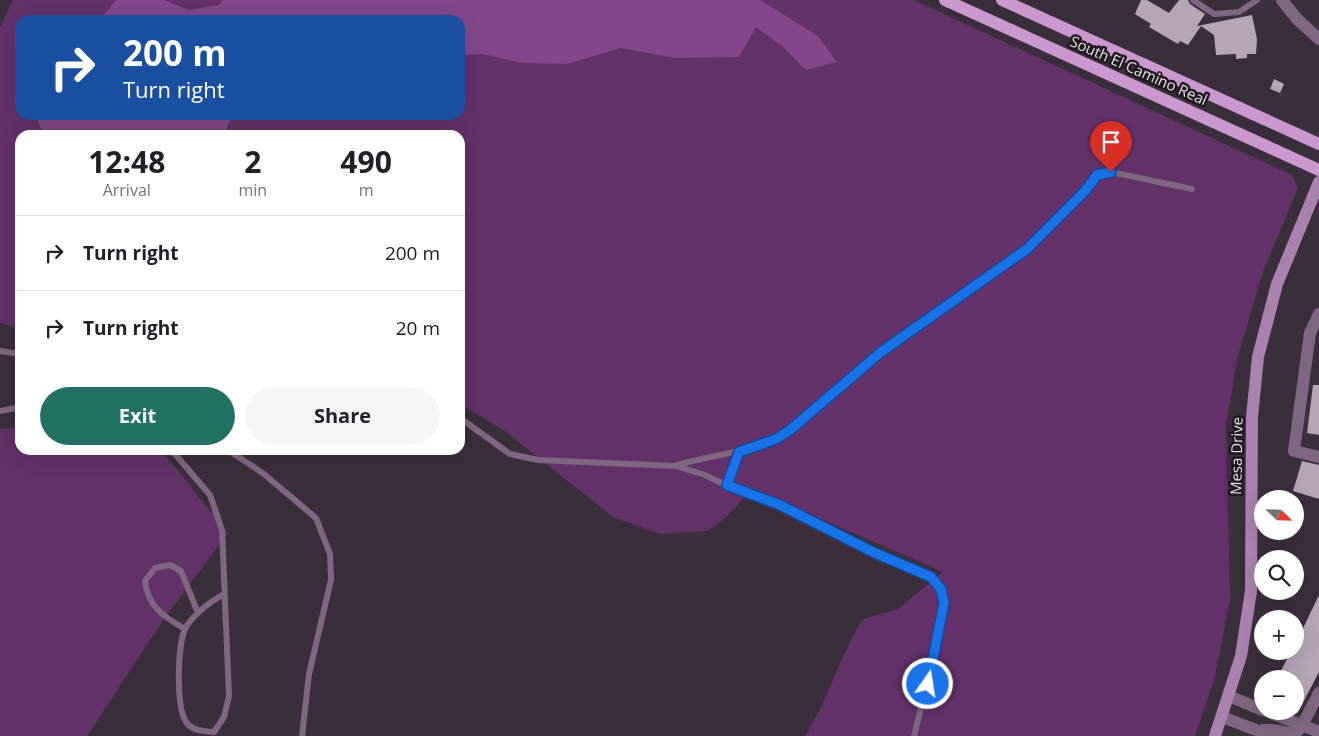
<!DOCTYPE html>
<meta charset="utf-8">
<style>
body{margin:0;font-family:"Open Sans",sans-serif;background:#f6f6f6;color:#202124;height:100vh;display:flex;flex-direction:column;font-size:19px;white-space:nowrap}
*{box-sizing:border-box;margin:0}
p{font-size:16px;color:#757577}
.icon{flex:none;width:28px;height:28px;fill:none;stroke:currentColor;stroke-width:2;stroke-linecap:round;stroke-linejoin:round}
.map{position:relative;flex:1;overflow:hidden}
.drawer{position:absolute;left:15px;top:130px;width:450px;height:325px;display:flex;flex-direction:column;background:#fff;border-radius:15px;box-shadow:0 5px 20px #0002}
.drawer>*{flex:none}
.hud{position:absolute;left:15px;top:15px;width:450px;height:105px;border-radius:15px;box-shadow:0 5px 20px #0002;background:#1a4fa0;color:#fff;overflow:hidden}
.needle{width:32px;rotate:113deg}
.tools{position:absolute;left:1254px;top:490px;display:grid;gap:10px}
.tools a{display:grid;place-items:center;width:50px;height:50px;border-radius:50%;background:#fff;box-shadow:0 5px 20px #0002;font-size:25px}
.pin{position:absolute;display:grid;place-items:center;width:42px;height:42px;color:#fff;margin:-51px -21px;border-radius:50% 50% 50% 0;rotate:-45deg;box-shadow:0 0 5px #0007}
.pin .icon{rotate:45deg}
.me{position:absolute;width:55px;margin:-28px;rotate:13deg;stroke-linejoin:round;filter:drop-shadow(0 0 4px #0008)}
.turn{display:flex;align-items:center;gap:18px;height:105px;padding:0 25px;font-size:22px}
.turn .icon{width:65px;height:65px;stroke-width:2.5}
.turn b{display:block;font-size:35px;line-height:42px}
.eta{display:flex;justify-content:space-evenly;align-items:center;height:85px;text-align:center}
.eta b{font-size:30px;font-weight:700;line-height:35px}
.button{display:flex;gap:10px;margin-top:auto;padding:10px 25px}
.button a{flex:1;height:58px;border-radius:30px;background:#217263;color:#fff;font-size:20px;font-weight:700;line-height:58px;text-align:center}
.button a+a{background:#f6f6f6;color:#202124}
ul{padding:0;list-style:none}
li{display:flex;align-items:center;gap:15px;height:75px;padding:0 25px;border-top:1px solid #e0e0e0}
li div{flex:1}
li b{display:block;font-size:19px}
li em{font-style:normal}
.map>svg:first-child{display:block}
</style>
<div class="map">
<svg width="1319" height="736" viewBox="0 0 1319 736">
<rect width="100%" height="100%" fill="#3b2e3c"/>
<g fill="#633069" fill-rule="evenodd">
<path d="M 13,0 L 914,0 L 1292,175 L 1298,188 L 1263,272 L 1238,356 L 1226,425 L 1230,599 L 1215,677 L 1195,736 L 805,736 C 829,699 839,656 863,619 L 898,609 L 943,572 L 752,489 L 727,516 L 708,531 L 660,534 L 613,517 L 502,429 L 460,404 L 460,135 L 20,135 L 20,329 L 0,323 L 0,27 ZM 20,20 L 460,20 L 460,115 L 20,115 Z"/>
<path d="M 20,427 L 20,450 L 161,450 L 228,533 L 166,616 L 87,736 L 0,736 L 0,429 Z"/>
</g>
<g fill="#824889">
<path d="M 116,0 L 164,0 L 189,10 L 219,5 L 223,0 L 760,0 L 818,36 L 837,62 L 806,70 L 782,46 L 756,27 L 739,57 L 675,58 L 621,48 L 567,64 L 522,63 L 483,54 L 460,55 L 460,20 L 100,20 Z"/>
<path d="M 40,115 L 233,115 L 225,131 L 234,135 L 45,135 L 38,123 Z"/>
</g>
<g fill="#b5a5b7">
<path d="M 1141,0 L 1147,0 L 1169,13 L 1179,0 L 1188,0 L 1190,4 L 1205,14 L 1197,26 L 1252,15 L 1257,39 L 1256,54 L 1247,54 L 1247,58 L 1236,59 L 1236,54 L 1216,55 L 1214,35 L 1201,26 L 1188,45 L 1180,41 L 1178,44 L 1149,27 L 1151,24 L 1135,14 Z"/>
<path d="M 1274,79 L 1284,84 L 1280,93 L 1270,89 Z"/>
<path d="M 1313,385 L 1319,385 L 1319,435 L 1307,433 Z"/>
<path d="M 1302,461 L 1319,465 L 1319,499 L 1293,491 Z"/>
<path d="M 1319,595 L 1319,672 L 1297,714 L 1295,679 L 1277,679 L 1291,651 L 1295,651 L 1295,645 Z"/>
</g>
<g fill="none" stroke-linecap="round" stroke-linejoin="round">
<g stroke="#806682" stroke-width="6">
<path d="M 1193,0 L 1214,14 L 1239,12 L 1257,0"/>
<path d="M 0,351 L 20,354"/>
<path d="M 0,411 L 20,407"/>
<path d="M 460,418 L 510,454 L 538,460 L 676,466 L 705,475 L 738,491 L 780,505 L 875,553 L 931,577 L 941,589 L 944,603 L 939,636 L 914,736"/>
<path d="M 167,450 L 175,454 L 210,495 L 222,530 L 229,696 L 224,717 L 214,732 C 204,731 192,731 186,722 C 176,707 177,642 186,627 C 196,612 209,603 224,594"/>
<path d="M 228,450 L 264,474 L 316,518 L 330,554 L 331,580 L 309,674 L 302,736"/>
<path d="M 677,465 C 715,454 757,452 791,430 L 881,352 L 1027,249 L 1085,191 L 1097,175 L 1111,172 L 1192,189"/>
<path d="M 727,485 L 739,451"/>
<path d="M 185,629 C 164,617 148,607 145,581 L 155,568 L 170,565 L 181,571 L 198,613"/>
</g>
<g stroke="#806682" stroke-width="12">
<path d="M 1282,0 L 1297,19 L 1319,39"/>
<path d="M 1319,314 L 1310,333 L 1294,451 L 1319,457"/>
<path d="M 1302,725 L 1319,693"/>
</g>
<g stroke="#806682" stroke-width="12">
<path d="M 1229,696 L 1262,710"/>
<path d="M 1266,711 L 1319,732"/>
<path d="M 1222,717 L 1272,736"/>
<path d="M 1263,730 C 1275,728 1284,734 1296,733 L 1302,725"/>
</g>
<path stroke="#ab81af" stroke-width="12" d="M 1215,736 L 1241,656 L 1251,591 L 1252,417 L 1258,357 L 1277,284 L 1319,182"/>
<g stroke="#cc96d1" stroke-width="12">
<path d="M 945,0 L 1319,170"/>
<path d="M 1002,0 L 1319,144"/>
</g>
</g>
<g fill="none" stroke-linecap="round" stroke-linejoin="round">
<g stroke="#114b97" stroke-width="12">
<path id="route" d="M 928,684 L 944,603 L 941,589 L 931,577 L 875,553 L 780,505 L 727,485 L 739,452 L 776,439 L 790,430 L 881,352 L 1027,249 L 1085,191 L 1097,175 L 1111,172"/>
</g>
<use href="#route" stroke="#1a73e8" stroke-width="9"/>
</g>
<g text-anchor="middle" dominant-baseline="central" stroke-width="5" stroke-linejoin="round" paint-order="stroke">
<g font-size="15" fill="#e9e0e9" stroke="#1f181f">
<text transform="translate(1139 70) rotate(24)">South El Camino Real</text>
<text transform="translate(1236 456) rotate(-89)">Mesa Drive</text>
</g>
</g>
</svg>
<div class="tools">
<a><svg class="needle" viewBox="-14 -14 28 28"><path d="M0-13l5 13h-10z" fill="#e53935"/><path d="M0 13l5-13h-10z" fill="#757577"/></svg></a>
<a><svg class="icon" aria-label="search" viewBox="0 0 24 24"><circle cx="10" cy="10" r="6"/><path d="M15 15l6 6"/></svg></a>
<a>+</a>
<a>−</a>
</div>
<div class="pin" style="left:1111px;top:172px;background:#d93025"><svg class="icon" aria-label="arrive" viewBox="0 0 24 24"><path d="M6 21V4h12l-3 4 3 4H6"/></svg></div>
<svg class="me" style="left:928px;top:684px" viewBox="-20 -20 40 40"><circle r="17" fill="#1a73e8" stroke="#fff" stroke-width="3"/><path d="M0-11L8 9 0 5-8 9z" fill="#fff"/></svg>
<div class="hud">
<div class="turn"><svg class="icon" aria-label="right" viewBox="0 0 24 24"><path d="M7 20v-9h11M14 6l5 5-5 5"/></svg><div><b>200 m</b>Turn right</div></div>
</div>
<section class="drawer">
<div class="eta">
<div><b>12:48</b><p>Arrival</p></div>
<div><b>2</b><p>min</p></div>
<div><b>490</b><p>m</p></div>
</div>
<ul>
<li><svg class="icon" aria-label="right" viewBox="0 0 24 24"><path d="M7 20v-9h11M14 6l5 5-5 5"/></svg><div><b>Turn right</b></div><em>200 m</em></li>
<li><svg class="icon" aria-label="right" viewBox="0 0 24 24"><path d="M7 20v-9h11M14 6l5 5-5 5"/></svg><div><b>Turn right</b></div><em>20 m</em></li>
</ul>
<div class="button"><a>Exit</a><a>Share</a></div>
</section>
</div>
